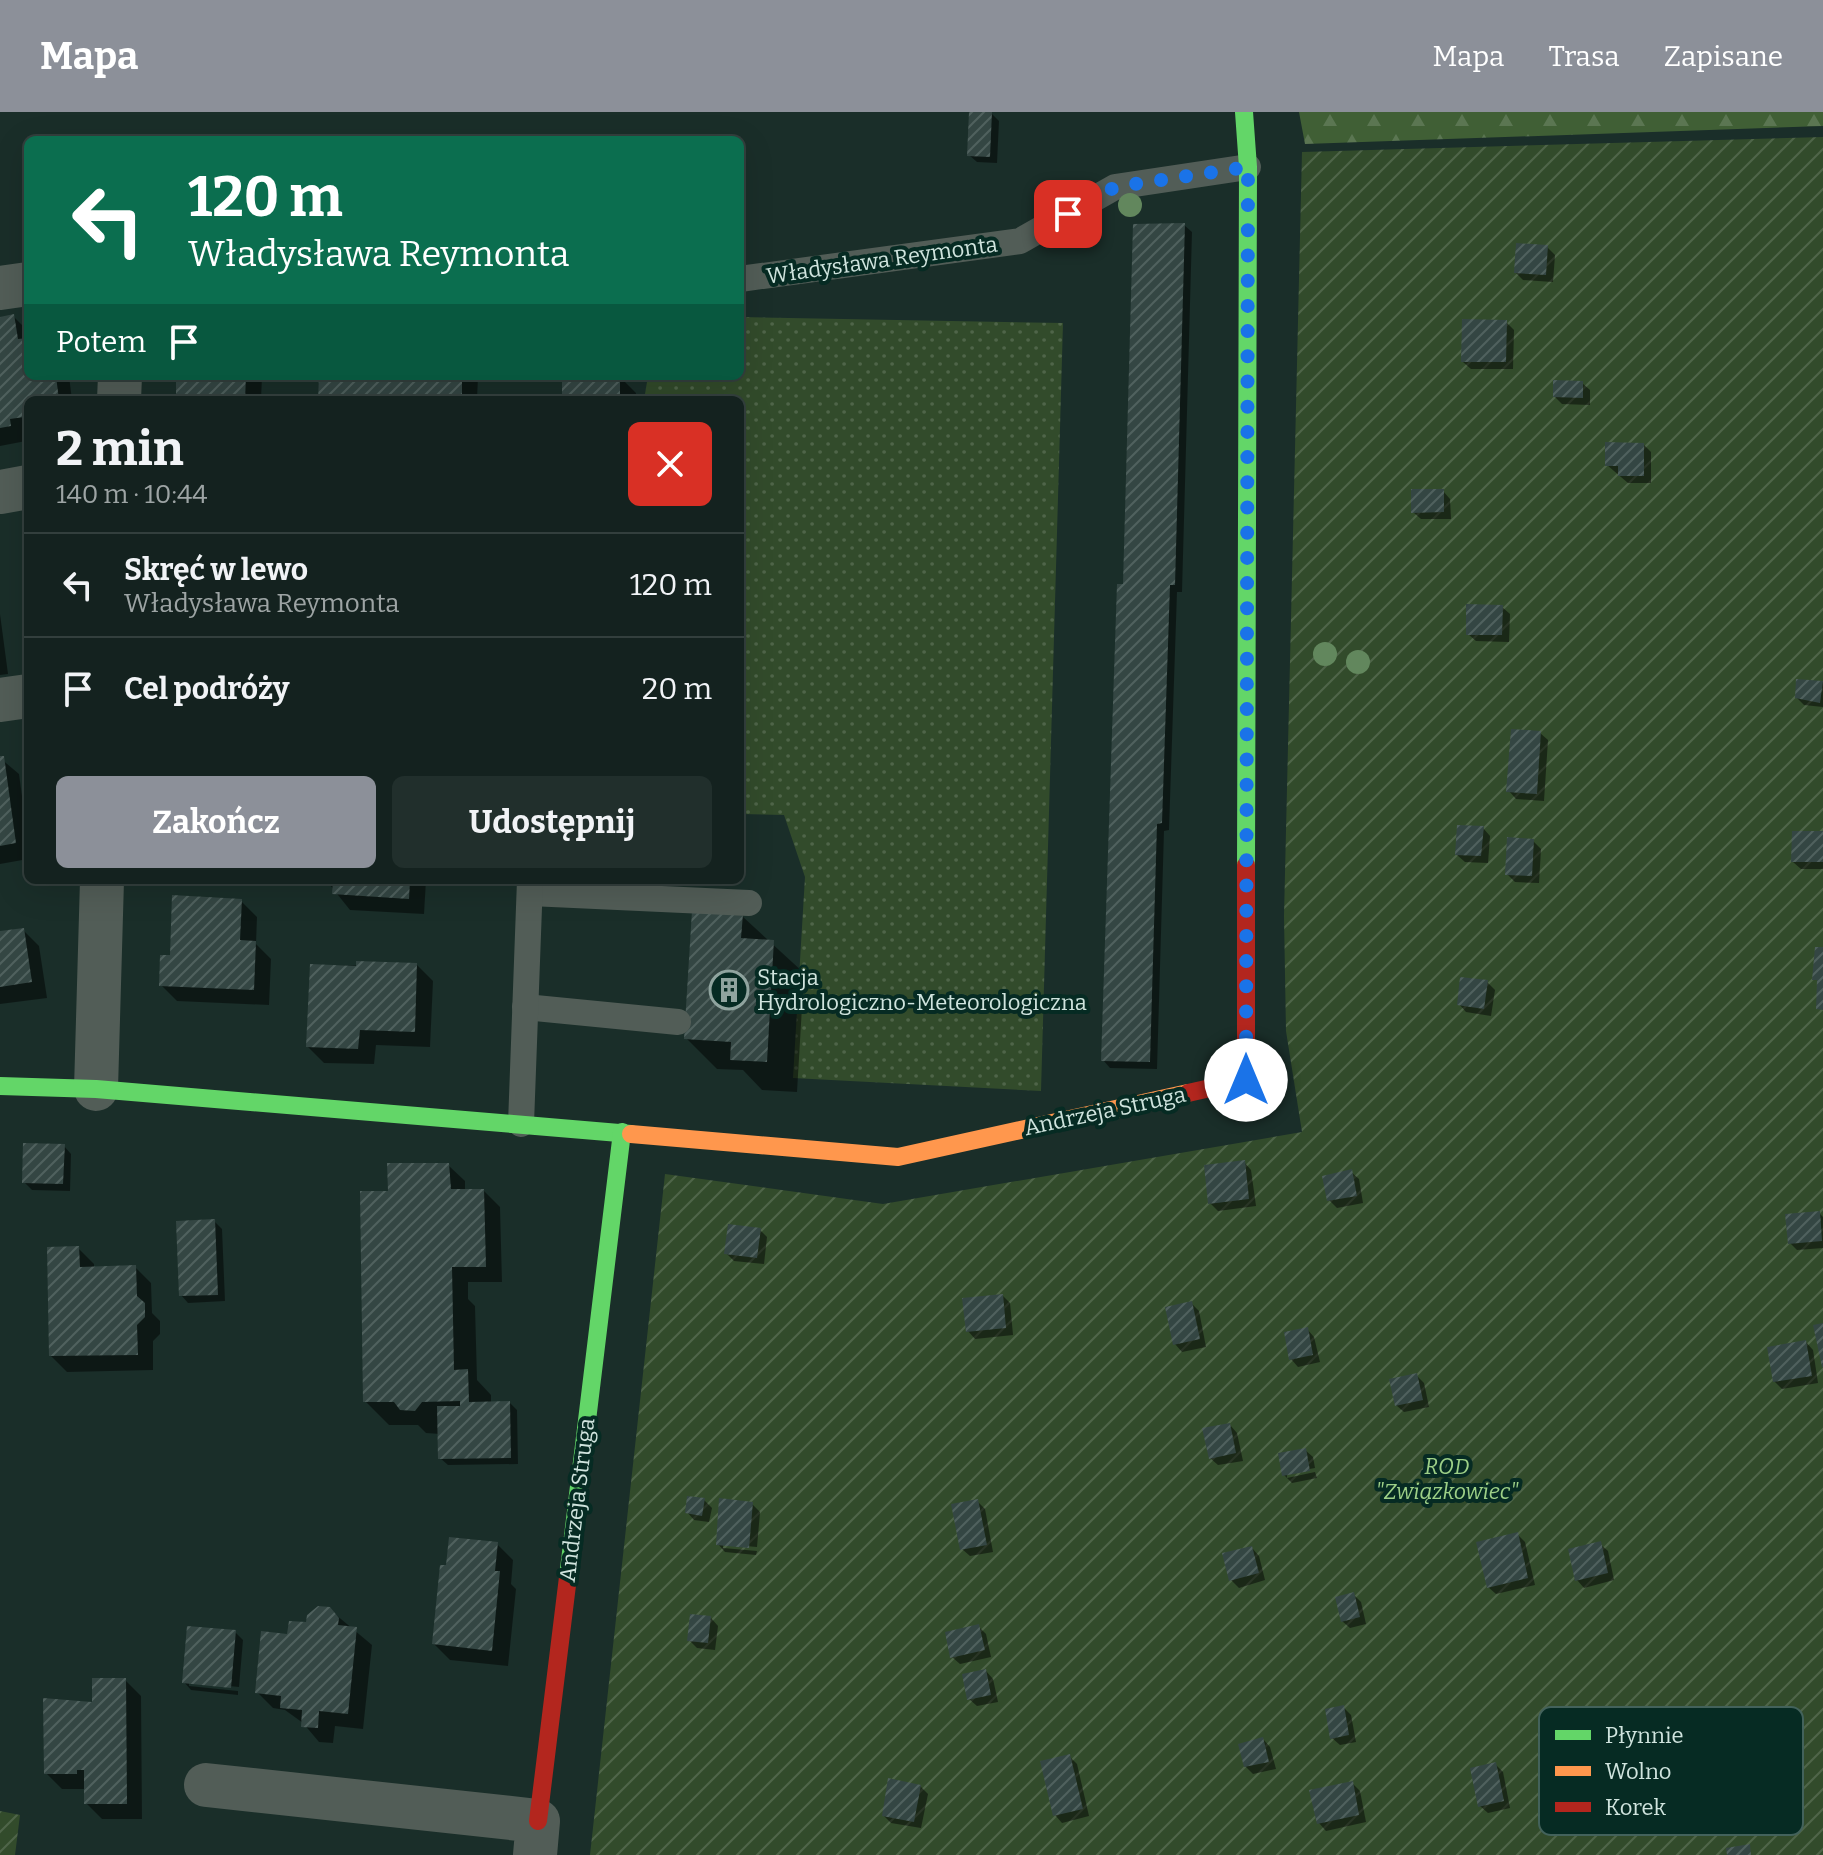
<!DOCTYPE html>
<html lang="pl">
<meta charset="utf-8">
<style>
body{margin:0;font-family:Bitter,serif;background:#212f2c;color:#f1f3f6;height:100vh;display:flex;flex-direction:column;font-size:30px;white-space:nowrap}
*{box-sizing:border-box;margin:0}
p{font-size:26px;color:#9da4a4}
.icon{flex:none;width:44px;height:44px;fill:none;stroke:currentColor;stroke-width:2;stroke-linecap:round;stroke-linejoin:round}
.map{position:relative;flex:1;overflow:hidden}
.drawer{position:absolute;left:24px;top:284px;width:720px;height:488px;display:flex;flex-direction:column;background:#14221f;border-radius:12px;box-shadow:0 8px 32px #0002,0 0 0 2px #333f3d}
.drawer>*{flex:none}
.banner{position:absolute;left:24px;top:24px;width:720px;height:244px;border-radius:12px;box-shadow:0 8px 32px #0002,0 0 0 2px #333f3d;background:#0b6e4f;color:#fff;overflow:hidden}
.pin{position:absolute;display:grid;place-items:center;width:68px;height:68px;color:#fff;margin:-34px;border-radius:16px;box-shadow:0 4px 12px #0006}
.me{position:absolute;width:88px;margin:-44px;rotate:0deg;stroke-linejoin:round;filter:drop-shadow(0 0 6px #0008)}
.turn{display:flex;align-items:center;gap:28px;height:168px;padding:0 32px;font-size:36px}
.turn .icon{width:104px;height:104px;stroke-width:2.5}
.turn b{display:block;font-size:56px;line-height:68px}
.then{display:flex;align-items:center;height:76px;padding:0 32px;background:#0003;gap:16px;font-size:30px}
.round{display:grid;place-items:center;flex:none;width:84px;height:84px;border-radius:12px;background:#212f2c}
.headline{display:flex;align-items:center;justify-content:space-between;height:136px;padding:0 32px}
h1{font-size:48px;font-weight:700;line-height:60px}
.cta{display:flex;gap:16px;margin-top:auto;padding:16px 32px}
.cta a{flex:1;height:92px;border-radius:12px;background:#8c9099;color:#fff;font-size:32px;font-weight:700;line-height:92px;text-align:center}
.cta a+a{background:#212f2c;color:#f1f3f6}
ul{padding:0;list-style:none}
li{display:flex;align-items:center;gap:24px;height:104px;padding:0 32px;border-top:2px solid #333f3d}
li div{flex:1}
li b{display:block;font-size:30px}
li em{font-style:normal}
header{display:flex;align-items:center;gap:48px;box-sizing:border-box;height:112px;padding:0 40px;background:#8c9099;color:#fff}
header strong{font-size:38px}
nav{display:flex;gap:44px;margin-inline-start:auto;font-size:28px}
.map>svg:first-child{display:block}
</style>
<header>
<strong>Mapa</strong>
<nav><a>Mapa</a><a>Trasa</a><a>Zapisane</a></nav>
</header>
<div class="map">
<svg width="1823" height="1743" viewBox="0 0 1823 1743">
<defs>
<pattern id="grass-dots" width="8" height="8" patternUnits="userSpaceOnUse" patternTransform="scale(2)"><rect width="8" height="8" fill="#324b2b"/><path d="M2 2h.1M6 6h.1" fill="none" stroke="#4f6549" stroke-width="1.8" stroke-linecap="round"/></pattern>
<pattern id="forest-firs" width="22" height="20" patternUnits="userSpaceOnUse" patternTransform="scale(2)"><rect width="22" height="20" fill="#405f35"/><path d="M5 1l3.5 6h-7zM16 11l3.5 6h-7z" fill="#5b7652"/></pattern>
<pattern id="garden-furrows" width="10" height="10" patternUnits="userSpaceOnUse" patternTransform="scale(2)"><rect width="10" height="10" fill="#324b2b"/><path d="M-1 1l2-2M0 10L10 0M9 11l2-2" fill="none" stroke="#4f6549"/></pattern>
<pattern id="building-hatch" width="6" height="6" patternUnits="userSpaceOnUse" patternTransform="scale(2)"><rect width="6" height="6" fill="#344643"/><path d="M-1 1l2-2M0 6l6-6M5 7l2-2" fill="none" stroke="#50615e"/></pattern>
</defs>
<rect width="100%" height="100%" fill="#1a2e29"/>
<path fill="url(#grass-dots)" d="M 740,205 L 1063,211 L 1041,979 L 793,966 L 805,765 L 784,703 L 740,702 L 740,288 L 644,288 L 648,264 L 740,264 Z"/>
<path fill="url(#forest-firs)" d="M 1299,0 L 1823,0 L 1823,14 L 1305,32 Z"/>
<g fill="url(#garden-furrows)">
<path d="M 1823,25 L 1823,1743 L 590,1743 L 665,1062 L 883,1092 L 1302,1020 L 1286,919 L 1284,804 L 1302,40 Z"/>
<path d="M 0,1699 L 20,1703 L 15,1743 L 0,1743 Z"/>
</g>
<g fill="#0007">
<path d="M 991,1 L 999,9 L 997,51 L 977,50 L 969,43 Z"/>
<path d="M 1184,113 L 1192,120 L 1182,480 L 1177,480 L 1169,718 L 1164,719 L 1157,957 L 1110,956 L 1103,948 L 1125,474 Z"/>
<path d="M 1547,135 L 1555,143 L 1553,170 L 1523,168 L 1516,161 Z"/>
<path d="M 13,204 L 28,219 L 28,264 L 69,264 L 72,288 L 28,288 L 26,329 L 0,334 L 0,207 Z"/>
<path d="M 1506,210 L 1514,218 L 1513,257 L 1471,257 L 1463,250 Z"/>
<path d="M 178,264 L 262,264 L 261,288 L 178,288 Z"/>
<path d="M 321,264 L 478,264 L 477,288 L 320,288 Z"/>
<path d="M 564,264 L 620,265 L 636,281 L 635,288 L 564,288 Z"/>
<path d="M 1582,271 L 1590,278 L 1590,293 L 1562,292 L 1555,285 Z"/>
<path d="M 1644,333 L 1651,340 L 1651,371 L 1628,371 L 1607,353 Z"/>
<path d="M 1443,379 L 1450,387 L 1451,407 L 1421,407 L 1413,400 Z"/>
<path d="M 1502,495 L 1510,502 L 1509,530 L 1476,529 L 1468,522 Z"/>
<path d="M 0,502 L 8,562 L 0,563 Z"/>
<path d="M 1798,569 L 1823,570 L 1823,595 L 1804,593 L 1797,586 Z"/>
<path d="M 1540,621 L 1548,628 L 1544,689 L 1516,687 L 1509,679 Z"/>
<path d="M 0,646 L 19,662 L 28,728 L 28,747 L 0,752 Z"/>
<path d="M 1483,716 L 1490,724 L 1488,751 L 1465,750 L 1457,743 Z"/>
<path d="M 1823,721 L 1823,757 L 1801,757 L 1793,750 Z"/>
<path d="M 1533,729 L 1541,737 L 1539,771 L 1515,770 L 1507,762 Z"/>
<path d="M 326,768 L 426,768 L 424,802 L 350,798 Z"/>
<path d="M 241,789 L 257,805 L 256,832 L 271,847 L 269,893 L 177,889 L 161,873 L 172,845 Z"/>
<path d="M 742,804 L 804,861 L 797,980 L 762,978 L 743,958 L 717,957 L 686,926 Z"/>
<path d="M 23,818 L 39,834 L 47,886 L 0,892 L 0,821 Z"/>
<path d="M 417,853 L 433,869 L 430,935 L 376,933 L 374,952 L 324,951 L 308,935 L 312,854 Z"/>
<path d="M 1487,870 L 1495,878 L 1491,904 L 1466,900 L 1459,892 Z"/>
<path d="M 64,1034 L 71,1042 L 70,1079 L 32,1078 L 24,1070 Z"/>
<path d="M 1244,1050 L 1251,1058 L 1256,1094 L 1218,1099 L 1210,1091 Z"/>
<path d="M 448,1053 L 465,1069 L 465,1079 L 484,1079 L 500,1095 L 502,1170 L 468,1170 L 468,1187 L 475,1194 L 477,1268 L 491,1283 L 491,1291 L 510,1291 L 517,1298 L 518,1352 L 448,1353 L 440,1346 L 440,1322 L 426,1321 L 418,1313 L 389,1313 L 365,1289 L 390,1081 Z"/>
<path d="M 1351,1060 L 1359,1067 L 1363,1091 L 1337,1096 L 1329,1088 Z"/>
<path d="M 1819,1101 L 1823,1105 L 1823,1136 L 1797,1138 L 1790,1131 Z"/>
<path d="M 214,1109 L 222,1117 L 225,1189 L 188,1191 L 181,1183 Z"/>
<path d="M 760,1118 L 767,1125 L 764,1152 L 734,1149 L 726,1141 Z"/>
<path d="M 78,1136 L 94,1152 L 94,1157 L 135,1155 L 151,1171 L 152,1201 L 160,1209 L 160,1222 L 153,1229 L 153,1258 L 67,1260 L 51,1244 Z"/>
<path d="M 1003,1184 L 1010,1191 L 1013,1223 L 975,1227 L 968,1219 Z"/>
<path d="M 1191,1191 L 1199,1199 L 1206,1235 L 1182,1240 L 1175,1232 Z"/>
<path d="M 1307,1217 L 1314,1225 L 1320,1250 L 1298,1255 L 1291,1247 Z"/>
<path d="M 1806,1230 L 1813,1238 L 1818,1271 L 1782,1277 L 1774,1269 Z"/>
<path d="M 1416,1263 L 1424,1271 L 1429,1295 L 1404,1300 L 1396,1293 Z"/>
<path d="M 1230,1313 L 1237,1321 L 1243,1349 L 1218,1353 L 1210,1346 Z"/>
<path d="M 1305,1338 L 1313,1345 L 1315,1356 L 1287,1361 L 1287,1366 L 1315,1360 L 1317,1366 L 1292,1371 L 1284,1363 Z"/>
<path d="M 704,1388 L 712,1396 L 709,1410 L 694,1408 L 687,1400 Z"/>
<path d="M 977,1389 L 985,1397 L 993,1440 L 970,1444 L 962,1437 Z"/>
<path d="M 752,1392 L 760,1400 L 757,1435 L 723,1432 L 723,1436 L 757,1439 L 756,1443 L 725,1440 L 718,1432 Z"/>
<path d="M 1518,1423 L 1525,1430 L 1535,1473 L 1496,1482 L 1488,1475 Z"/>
<path d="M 497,1432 L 513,1448 L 511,1472 L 516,1477 L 508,1554 L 450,1548 L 434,1532 Z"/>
<path d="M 1600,1432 L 1608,1439 L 1614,1468 L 1584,1476 L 1577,1468 Z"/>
<path d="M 1252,1436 L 1259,1444 L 1265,1468 L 1239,1476 L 1231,1468 Z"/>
<path d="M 1353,1482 L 1361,1490 L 1366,1512 L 1350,1516 L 1342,1509 Z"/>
<path d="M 329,1497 L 372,1533 L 363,1617 L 335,1614 L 333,1631 L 319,1630 L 303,1611 L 285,1598 L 273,1596 L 257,1580 L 289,1524 Z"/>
<path d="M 711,1506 L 718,1514 L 715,1538 L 697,1536 L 689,1528 Z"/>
<path d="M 978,1514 L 986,1522 L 991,1545 L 960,1552 L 952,1545 Z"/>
<path d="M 235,1520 L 243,1528 L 239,1575 L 189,1570 L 189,1574 L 238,1579 L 238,1583 L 191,1578 L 184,1570 Z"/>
<path d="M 986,1559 L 993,1567 L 998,1590 L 977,1594 L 969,1587 Z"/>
<path d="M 125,1568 L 141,1584 L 142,1707 L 102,1707 L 86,1691 L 86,1677 L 62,1677 L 46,1661 L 94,1592 Z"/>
<path d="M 1343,1595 L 1351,1603 L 1356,1630 L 1340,1633 L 1332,1626 Z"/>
<path d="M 1263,1627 L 1270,1635 L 1276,1657 L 1253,1662 L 1245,1654 Z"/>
<path d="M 1069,1644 L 1077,1652 L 1089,1704 L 1062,1711 L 1055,1703 Z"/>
<path d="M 1495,1652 L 1503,1660 L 1510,1696 L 1488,1701 L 1480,1694 Z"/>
<path d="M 1352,1671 L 1360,1679 L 1366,1710 L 1326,1719 L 1319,1711 Z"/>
<path d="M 920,1674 L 928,1682 L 921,1716 L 891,1711 L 884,1704 Z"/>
</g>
<g fill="url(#building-hatch)">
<path d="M 969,0 L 992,0 L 990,45 L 967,44 Z"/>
<path d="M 1185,111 L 1175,473 L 1170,473 L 1162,711 L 1157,712 L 1150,950 L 1101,949 L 1117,472 L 1123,472 L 1133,112 Z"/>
<path d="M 1516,131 L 1548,133 L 1546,163 L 1514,161 Z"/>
<path d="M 14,202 L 18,227 L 28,226 L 28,264 L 56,264 L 59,288 L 28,288 L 28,319 L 24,305 L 10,307 L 11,314 L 0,316 L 0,205 Z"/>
<path d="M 1462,207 L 1507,208 L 1506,250 L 1461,250 Z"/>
<path d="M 176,264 L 246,264 L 245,288 L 176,288 Z"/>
<path d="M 319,264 L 462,264 L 462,288 L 318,288 Z"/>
<rect x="562" y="264" width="58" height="24"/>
<path d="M 1553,268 L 1583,269 L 1583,286 L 1553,285 Z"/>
<path d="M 1605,330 L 1644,331 L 1644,364 L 1618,364 L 1618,354 L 1605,354 Z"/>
<path d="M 1411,377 L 1444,377 L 1444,400 L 1411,401 Z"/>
<path d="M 1466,492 L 1503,493 L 1502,523 L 1466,523 Z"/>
<path d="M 1796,567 L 1823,569 L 1820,591 L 1795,586 Z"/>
<path d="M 1511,617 L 1541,619 L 1537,682 L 1506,680 Z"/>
<path d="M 0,644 L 4,644 L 16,731 L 0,734 Z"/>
<path d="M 1457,713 L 1484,714 L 1481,744 L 1455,743 Z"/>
<path d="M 1792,719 L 1823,719 L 1823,750 L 1791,750 Z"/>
<path d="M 1507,725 L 1534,727 L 1532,764 L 1505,763 Z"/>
<path d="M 333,768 L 410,768 L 409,787 L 332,782 Z"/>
<path d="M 172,783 L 242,787 L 240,828 L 256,829 L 254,878 L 159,874 L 160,843 L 170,843 Z"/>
<path d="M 692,799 L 743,802 L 741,826 L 774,828 L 767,950 L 730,948 L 731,930 L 684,927 Z"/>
<path d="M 24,816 L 32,870 L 0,875 L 0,819 Z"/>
<path d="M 1815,835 L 1823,835 L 1823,898 L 1816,897 L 1817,868 L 1812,868 Z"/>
<path d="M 356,849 L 417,851 L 415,920 L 360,918 L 358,937 L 306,935 L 310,852 L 356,854 Z"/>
<path d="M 1460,865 L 1488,868 L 1484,897 L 1457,893 Z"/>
<path d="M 23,1031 L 65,1032 L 63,1072 L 22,1071 Z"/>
<path d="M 1245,1048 L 1249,1087 L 1208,1092 L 1204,1053 Z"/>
<path d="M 387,1051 L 449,1051 L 451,1077 L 484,1077 L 486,1155 L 452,1155 L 454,1258 L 468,1257 L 469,1290 L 510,1289 L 511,1346 L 438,1347 L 437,1294 L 460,1294 L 460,1289 L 422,1290 L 415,1299 L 400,1298 L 394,1290 L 363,1290 L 360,1079 L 388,1079 Z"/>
<path d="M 1352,1057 L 1357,1084 L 1327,1089 L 1322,1064 Z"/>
<path d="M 1820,1099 L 1822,1129 L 1788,1132 L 1785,1102 Z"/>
<path d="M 215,1107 L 218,1183 L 179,1184 L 176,1109 Z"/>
<path d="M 728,1112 L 761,1116 L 757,1146 L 724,1142 Z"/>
<path d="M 79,1134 L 80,1155 L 136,1153 L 137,1184 L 145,1191 L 145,1205 L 137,1213 L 138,1243 L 49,1244 L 47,1135 Z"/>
<path d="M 1003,1182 L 1006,1216 L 966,1220 L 962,1186 Z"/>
<path d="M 1192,1189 L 1200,1227 L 1173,1233 L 1165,1195 Z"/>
<path d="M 1823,1211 L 1823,1255 L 1822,1255 L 1813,1213 Z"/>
<path d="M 1308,1215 L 1313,1243 L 1289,1248 L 1284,1220 Z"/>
<path d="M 1806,1228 L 1812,1264 L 1773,1270 L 1767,1235 Z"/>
<path d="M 1417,1261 L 1423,1288 L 1395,1294 L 1389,1267 Z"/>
<path d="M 1230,1311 L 1236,1341 L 1209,1347 L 1202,1316 Z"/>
<path d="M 1306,1336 L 1310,1359 L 1282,1364 L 1278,1341 Z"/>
<path d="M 687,1384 L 705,1386 L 702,1404 L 685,1401 Z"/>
<path d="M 719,1386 L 753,1390 L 749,1436 L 716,1433 Z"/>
<path d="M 978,1387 L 987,1433 L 960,1438 L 951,1392 Z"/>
<path d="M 1518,1420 L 1528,1466 L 1487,1476 L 1476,1430 Z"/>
<path d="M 449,1425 L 498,1430 L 495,1459 L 500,1459 L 492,1539 L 432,1532 L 440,1453 L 446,1453 Z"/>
<path d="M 1601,1429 L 1608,1461 L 1575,1469 L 1568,1437 Z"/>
<path d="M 1252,1434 L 1259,1461 L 1229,1469 L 1222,1441 Z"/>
<path d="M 1354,1480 L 1360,1505 L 1341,1510 L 1335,1485 Z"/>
<path d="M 318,1494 L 330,1495 L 339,1506 L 338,1513 L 357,1515 L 348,1602 L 319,1599 L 318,1616 L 301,1615 L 302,1598 L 280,1596 L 281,1584 L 255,1581 L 261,1519 L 287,1522 L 289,1509 L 306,1510 L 307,1503 Z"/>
<path d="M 690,1502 L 711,1504 L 708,1531 L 687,1529 Z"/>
<path d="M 979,1512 L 985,1538 L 950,1546 L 945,1520 Z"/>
<path d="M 187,1514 L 236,1518 L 231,1576 L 182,1571 Z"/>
<path d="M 986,1557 L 991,1583 L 967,1588 L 962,1562 Z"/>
<path d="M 92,1566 L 126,1566 L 127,1692 L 84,1692 L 84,1658 L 77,1658 L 77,1662 L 44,1662 L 43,1586 L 92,1590 Z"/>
<path d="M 1344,1593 L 1349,1623 L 1330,1627 L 1325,1597 Z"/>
<path d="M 1263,1625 L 1269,1650 L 1244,1655 L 1238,1632 Z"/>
<path d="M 1070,1642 L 1083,1697 L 1053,1704 L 1040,1649 Z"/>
<path d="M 1496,1650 L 1504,1689 L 1478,1695 L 1470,1656 Z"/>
<path d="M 888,1666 L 921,1673 L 914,1710 L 882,1704 Z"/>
<path d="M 1353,1669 L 1359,1703 L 1317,1712 L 1309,1678 Z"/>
<path d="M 1750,1732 L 1751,1743 L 1727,1743 L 1726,1736 Z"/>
</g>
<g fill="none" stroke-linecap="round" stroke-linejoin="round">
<g stroke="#525d57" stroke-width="26">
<path d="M 740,167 L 1020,129 L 1115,75 L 1248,55"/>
<path d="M 530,781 L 749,791"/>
<path d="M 525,895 L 678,910"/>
<path d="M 521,1012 L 530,768"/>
</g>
<g stroke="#525d57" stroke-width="44">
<path d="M 0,176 L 28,172"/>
<path d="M 119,288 L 120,264"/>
<path d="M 0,380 L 28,375"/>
<path d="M 0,588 L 28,584"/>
<path d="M 96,977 L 102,768"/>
<path d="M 206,1673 L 538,1709 L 535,1743"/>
</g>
<g stroke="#63d668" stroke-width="18">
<path d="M 1244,0 L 1248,55 L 1246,753"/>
<path d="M 0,974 L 96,977 L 631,1022"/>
<path d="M 568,1465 L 622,1020"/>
</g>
<path stroke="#ff974d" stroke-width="18" d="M 631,1022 L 898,1045 L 1188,981"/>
<g stroke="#b3261e" stroke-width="18">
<path d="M 1188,981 L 1246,968 L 1246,753"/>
<path d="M 538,1709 L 568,1465"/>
</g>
</g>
<g fill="#62875d">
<circle cx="1130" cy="93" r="12"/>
<circle cx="1325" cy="542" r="12"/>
<circle cx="1358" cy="550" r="12"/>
</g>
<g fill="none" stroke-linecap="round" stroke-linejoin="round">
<path stroke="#1a73e8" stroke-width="14" stroke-dasharray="0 25.2" d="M 1068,102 L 1115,75 L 1248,55 L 1246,968"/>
</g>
<defs>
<g id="building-ring" transform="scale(2)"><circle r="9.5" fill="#062b23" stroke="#90a49f" stroke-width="1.5"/><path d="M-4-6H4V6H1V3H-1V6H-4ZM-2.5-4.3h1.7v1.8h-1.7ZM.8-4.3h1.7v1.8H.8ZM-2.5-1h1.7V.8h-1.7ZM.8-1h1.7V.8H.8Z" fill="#90a49f"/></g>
</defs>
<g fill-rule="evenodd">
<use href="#building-ring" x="729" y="878"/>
</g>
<g text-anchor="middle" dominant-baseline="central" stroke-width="8" stroke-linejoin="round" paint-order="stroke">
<g font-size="22" fill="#d0e4de" stroke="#062b23">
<text transform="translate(882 148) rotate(-8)">Władysława Reymonta</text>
<text transform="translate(1105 999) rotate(-12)">Andrzeja Struga</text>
<text transform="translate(577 1388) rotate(-83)">Andrzeja Struga</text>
</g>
<g font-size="22" fill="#d0e4de" stroke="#062b23" text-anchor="start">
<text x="757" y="865">Stacja<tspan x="757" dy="25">Hydrologiczno-Meteorologiczna</tspan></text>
</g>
<g font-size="22" font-style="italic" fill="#9dd087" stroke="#062b23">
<text x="1447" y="1354">ROD<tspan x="1447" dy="25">"Związkowiec"</tspan></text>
</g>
</g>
<rect x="1539" y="1595" width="264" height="128" rx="12" fill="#062b23" stroke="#43625b" stroke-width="2"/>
<rect x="1555" y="1618" width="36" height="10" fill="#63d668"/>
<rect x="1555" y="1654" width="36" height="10" fill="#ff974d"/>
<rect x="1555" y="1690" width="36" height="10" fill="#b3261e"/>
<g font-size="22" fill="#d0e4de">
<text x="1605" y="1631">Płynnie</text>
<text x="1605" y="1667">Wolno</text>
<text x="1605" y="1703">Korek</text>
</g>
</svg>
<div class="pin" style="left:1068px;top:102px;background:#d93025"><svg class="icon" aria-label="arrive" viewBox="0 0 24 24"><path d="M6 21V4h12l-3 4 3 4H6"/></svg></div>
<svg class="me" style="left:1246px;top:968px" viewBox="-20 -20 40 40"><circle r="19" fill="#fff"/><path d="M0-13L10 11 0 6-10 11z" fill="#1a73e8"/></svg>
<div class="banner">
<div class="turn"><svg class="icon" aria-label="left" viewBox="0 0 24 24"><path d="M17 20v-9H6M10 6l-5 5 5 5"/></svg><div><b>120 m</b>Władysława Reymonta</div></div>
<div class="then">Potem<svg class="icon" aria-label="arrive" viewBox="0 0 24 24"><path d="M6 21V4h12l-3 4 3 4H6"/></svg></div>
</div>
<section class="drawer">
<div class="headline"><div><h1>2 min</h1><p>140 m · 10:44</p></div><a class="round" style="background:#d93025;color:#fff"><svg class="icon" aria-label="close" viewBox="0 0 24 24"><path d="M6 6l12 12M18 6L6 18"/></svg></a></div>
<ul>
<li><svg class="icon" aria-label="left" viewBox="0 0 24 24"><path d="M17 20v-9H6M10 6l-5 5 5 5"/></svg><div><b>Skręć w lewo</b><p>Władysława Reymonta</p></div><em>120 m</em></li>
<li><svg class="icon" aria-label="arrive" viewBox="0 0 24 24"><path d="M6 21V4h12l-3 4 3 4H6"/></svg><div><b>Cel podróży</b></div><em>20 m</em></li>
</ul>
<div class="cta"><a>Zakończ</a><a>Udostępnij</a></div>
</section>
</div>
